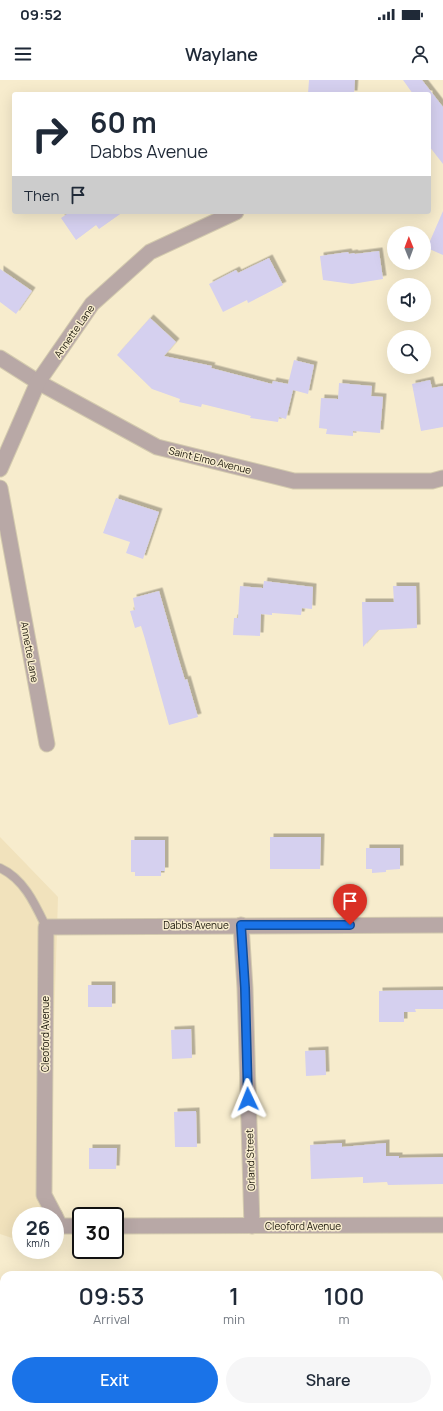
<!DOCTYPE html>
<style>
body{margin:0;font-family:Manrope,sans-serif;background:#f6f6f7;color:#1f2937;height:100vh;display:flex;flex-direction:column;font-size:15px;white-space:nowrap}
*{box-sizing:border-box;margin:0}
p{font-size:13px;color:#747a83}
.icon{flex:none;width:22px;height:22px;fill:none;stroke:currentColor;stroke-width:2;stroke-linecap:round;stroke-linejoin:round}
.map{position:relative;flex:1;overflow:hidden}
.side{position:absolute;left:0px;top:1191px;width:443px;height:140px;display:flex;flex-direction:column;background:#fff;border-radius:12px 12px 0 0;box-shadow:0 4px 16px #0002}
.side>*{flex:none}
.banner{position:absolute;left:12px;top:12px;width:419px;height:122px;border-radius:4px;box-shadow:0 4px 16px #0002;background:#fff;color:#1f2937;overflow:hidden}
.needle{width:26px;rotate:359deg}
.fabs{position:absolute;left:387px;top:146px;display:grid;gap:8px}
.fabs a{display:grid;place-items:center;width:44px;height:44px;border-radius:50%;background:#fff;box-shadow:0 4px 16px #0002;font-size:20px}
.speed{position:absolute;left:12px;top:1127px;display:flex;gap:8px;font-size:20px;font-weight:700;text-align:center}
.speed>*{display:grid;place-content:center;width:52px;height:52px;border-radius:50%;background:#fff;box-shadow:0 4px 16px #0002;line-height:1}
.speed small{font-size:10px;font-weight:400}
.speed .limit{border:2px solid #111;border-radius:6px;background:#fff;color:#111}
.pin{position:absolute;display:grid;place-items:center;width:34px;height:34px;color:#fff;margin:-41px -17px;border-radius:50% 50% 50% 0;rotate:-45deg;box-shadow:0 0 4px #0007}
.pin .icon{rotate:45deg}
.me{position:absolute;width:44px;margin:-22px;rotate:358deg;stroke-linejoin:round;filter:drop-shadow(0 0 3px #0008)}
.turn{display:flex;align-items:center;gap:14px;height:84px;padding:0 12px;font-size:18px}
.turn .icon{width:52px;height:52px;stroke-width:2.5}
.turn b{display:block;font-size:28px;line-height:34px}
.then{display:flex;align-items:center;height:38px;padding:0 12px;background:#0003;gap:8px;font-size:15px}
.eta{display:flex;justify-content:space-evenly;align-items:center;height:68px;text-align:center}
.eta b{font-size:24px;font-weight:600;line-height:28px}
.button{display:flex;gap:8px;margin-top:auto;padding:8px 12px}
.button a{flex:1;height:46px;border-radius:24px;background:#1a73e8;color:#fff;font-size:16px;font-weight:600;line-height:46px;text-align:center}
.button a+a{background:#f6f6f7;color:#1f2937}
.status{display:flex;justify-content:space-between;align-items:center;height:28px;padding:0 20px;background:#fff;direction:ltr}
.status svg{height:11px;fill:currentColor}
header{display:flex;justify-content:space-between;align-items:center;height:52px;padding:0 12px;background:#fff;font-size:18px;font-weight:600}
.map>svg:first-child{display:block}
</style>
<div class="status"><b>09:52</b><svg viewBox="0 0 49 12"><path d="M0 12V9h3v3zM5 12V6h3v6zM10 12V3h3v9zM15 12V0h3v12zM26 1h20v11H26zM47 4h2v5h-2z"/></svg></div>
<header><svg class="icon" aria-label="menu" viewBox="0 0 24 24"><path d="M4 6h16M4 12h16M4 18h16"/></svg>Waylane<svg class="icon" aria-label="person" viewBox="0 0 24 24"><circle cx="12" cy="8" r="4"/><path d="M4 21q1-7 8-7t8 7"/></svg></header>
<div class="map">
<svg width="443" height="1331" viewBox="0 0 443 1331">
<defs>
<filter id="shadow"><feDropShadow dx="3.5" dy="-3.5" stdDeviation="0" flood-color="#0004"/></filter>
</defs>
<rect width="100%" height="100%" fill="#f7eccd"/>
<path fill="#f1e2bc" d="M 0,757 L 58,817 L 48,1136 L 21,1136 L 21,1161 L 0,1154 Z"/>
<g fill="#d5d0ef" filter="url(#shadow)">
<path d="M 309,0 L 355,0 L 354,14 L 308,14 Z"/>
<path d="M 403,0 L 422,0 L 443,27 L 443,84 L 429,66 L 429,14 L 413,14 Z"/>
<path d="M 443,131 L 443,175 L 427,168 Z"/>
<path d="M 70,132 L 123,132 L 99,149 L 96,145 L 76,160 L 61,138 Z"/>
<path d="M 379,171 L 383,199 L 352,204 L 323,200 L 320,176 L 348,172 L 349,174 L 354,173 L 355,174 Z"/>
<path d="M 269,178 L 283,205 L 248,223 L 247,220 L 223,232 L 209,204 L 236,190 L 238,193 Z"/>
<path d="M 0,189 L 32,211 L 16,234 L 0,222 Z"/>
<path d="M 150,238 L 176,262 L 164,276 L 212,286 L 211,288 L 272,304 L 273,301 L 288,304 L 294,280 L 314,285 L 308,314 L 293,310 L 286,339 L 279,337 L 278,342 L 250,338 L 251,336 L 202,324 L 201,327 L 179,322 L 180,319 L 152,309 L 117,275 Z"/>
<path d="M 430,300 L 432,308 L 443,306 L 443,347 L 421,351 L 412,304 Z"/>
<path d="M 339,303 L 372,306 L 371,316 L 383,317 L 380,353 L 353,351 L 353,356 L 326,354 L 327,349 L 319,348 L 321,318 L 338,319 Z"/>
<path d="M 116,418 L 159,432 L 143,479 L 126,473 L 130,462 L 103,453 Z"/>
<path d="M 264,501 L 313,507 L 312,529 L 302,528 L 301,535 L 272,533 L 272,535 L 261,534 L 260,556 L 233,555 L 234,538 L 238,538 L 240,506 L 263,508 Z"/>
<path d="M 393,506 L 416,506 L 417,548 L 378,550 L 363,567 L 362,522 L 394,522 Z"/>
<path d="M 159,511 L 178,577 L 185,600 L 187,599 L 198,637 L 169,645 L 145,559 L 141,546 L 135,548 L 130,531 L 135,530 L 133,518 Z"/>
<path d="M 270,757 L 321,757 L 320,789 L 270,789 Z"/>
<path d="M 131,760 L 165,760 L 165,791 L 161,791 L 161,796 L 135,796 L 135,792 L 131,792 Z"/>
<path d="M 366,768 L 400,768 L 400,789 L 386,790 L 386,792 L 372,793 L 372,789 L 366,789 Z"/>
<rect x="88" y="905" width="24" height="22"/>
<path d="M 443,910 L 443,929 L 415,929 L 416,932 L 404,932 L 404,942 L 379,942 L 379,911 Z"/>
<path d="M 191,949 L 192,978 L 172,979 L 171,950 Z"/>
<path d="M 325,970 L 326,995 L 306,996 L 305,971 Z"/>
<path d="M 196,1031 L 197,1067 L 175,1067 L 174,1032 Z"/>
<path d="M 342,1063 L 342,1067 L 386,1063 L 386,1076 L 399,1076 L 399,1078 L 443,1077 L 443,1104 L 388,1105 L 387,1102 L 363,1103 L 363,1097 L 311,1099 L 310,1065 Z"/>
<path d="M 89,1068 L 117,1068 L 116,1089 L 89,1089 Z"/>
</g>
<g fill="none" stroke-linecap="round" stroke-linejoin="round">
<g stroke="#d3caae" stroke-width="10">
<path id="lane" d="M 0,788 C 24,799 35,824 46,847"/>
</g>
<g stroke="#d3caae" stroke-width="17">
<g id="street">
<path d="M 0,278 L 38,302 L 157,367 L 294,401 L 432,401 L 443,398"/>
<path d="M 0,389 L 38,302 L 92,224 L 150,172 L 236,132"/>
<path d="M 0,408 L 47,664"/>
<path d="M 241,845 L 245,908 L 252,1146"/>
<path d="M 55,1136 L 44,1115 L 46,847 L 443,845"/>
<path d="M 55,1136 L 60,1146 L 81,1146"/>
<path d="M 115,1146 L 443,1145"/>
</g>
</g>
<use href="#lane" stroke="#b8a8a6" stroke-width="8"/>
<use href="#street" stroke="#b8a8a6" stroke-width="15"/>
</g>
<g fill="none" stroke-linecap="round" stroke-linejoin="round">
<g stroke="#114b97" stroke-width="10">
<path id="route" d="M 248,1019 L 245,908 L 241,845 L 350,845"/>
</g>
<use href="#route" stroke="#1a73e8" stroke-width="7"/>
</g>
<g text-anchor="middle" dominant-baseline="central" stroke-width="3" stroke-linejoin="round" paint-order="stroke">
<g font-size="10" fill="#19150a" stroke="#f7eccd">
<text transform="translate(74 251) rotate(-55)">Annette Lane</text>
<text transform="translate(210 380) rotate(14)">Saint Elmo Avenue</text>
<text transform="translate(30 572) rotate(80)">Annette Lane</text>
<text x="196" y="845">Dabbs Avenue</text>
<text transform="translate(45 954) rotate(-90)">Cleoford Avenue</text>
<text transform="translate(250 1080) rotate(-92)">Orland Street</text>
<text x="303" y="1146">Cleoford Avenue</text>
</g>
</g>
</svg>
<div class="fabs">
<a><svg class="needle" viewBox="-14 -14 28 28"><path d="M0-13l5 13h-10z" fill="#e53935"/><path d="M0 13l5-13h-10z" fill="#747a83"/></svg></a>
<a><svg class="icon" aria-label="sound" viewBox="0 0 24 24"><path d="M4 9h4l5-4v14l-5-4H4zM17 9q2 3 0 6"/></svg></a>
<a><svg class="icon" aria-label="search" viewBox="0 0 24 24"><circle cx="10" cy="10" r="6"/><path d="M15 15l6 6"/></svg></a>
</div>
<div class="speed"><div>26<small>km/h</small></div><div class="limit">30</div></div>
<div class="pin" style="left:350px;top:845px;background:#d93025"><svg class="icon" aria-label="arrive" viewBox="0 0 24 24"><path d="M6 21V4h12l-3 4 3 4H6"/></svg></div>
<svg class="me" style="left:248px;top:1019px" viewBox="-20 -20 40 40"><path d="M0-17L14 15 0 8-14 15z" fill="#1a73e8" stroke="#fff" stroke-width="4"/></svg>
<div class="banner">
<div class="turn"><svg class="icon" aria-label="right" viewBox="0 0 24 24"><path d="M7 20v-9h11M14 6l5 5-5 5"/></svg><div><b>60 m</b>Dabbs Avenue</div></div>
<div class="then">Then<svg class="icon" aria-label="arrive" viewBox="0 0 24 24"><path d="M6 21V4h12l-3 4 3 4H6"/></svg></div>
</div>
<section class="side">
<div class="eta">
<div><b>09:53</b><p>Arrival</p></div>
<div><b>1</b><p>min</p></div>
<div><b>100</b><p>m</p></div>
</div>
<div class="button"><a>Exit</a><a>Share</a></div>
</section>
</div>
